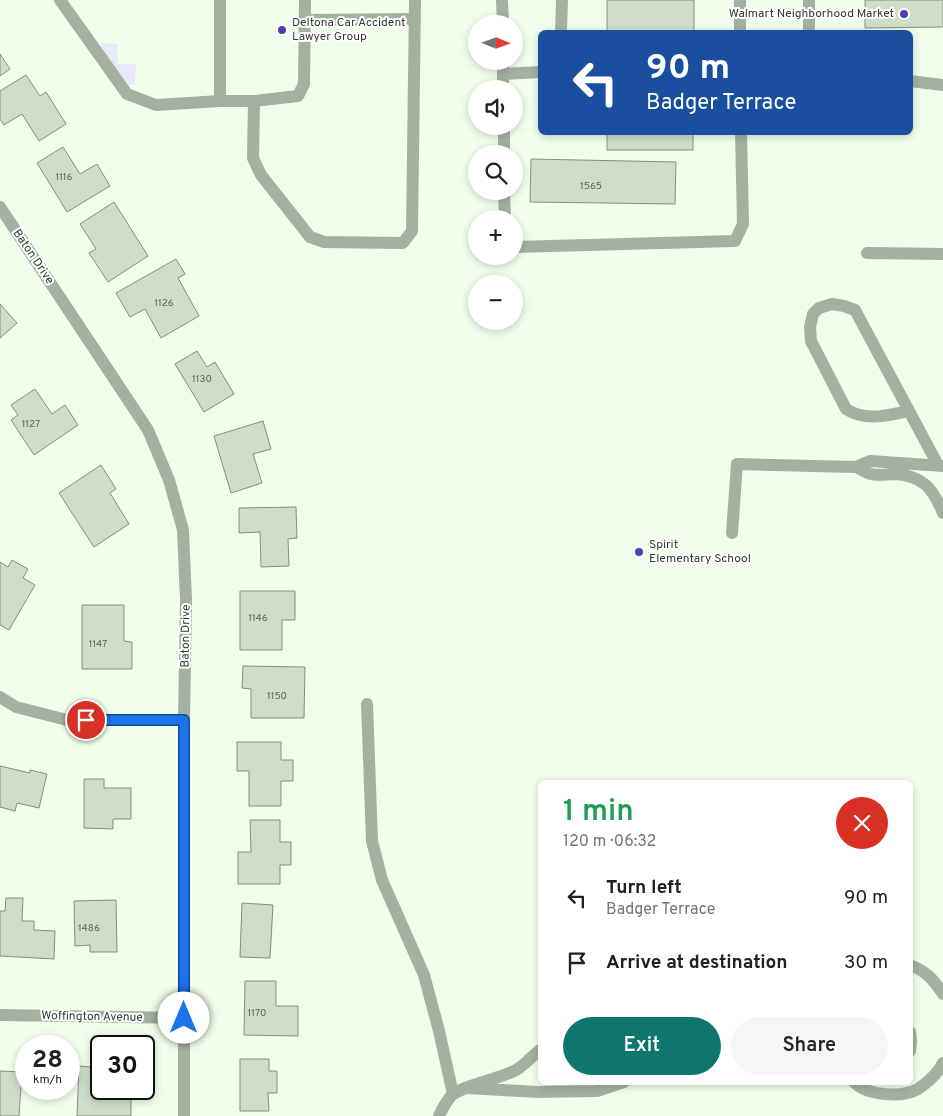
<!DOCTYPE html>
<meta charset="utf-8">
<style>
body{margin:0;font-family:Overpass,sans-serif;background:#f6f6f6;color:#202124;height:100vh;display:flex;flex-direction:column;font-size:19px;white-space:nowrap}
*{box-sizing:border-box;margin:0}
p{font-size:16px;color:#757577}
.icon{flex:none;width:28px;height:28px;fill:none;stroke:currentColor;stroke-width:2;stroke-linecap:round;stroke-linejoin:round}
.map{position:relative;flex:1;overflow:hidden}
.side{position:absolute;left:538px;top:780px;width:375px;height:305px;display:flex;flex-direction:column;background:#fff;border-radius:8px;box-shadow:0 2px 8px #0003}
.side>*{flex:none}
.banner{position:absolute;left:538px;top:30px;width:375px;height:105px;border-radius:8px;box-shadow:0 2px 8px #0003;background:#1a4fa0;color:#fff;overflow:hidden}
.needle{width:32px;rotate:91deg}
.fabs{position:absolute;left:468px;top:15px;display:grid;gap:10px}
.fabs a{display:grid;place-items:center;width:55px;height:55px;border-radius:50%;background:#fff;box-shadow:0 2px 8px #0003;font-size:25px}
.speed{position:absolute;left:15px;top:1035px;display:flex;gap:10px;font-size:25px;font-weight:700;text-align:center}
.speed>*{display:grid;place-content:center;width:65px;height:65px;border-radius:50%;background:#fff;box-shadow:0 2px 8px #0003;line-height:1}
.speed small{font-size:12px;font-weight:400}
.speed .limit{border:2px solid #111;border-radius:8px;background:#fff;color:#111}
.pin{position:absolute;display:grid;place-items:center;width:42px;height:42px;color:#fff;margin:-21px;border:2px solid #fff;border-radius:50%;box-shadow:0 1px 5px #0007}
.me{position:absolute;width:55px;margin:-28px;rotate:0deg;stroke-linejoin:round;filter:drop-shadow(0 0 4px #0008)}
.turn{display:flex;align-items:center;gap:18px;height:105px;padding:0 25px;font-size:22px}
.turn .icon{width:65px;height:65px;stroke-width:2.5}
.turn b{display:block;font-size:35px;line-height:42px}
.round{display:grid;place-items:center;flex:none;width:52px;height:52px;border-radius:26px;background:#f6f6f6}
.summary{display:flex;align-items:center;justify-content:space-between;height:85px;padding:0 25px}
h1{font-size:30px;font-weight:600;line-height:38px;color:#1e9e55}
.action{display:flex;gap:10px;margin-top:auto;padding:10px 25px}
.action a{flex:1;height:58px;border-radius:30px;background:#0f766e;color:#fff;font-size:20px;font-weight:600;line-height:58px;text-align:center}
.action a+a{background:#f6f6f6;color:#202124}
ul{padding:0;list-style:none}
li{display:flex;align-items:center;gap:15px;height:65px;padding:0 25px}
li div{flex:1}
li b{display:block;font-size:19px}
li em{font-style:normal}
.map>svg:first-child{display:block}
</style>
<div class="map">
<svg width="943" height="1116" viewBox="0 0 943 1116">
<rect width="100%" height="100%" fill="#f1feec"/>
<path fill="#e7e9fb" d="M 101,43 L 117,44 L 118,64 L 136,64 L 135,84 L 124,86 L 104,58 Z"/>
<g fill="#cedec8" stroke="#82917d">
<rect x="607" y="0" width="87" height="32"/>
<path d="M 865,0 L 943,0 L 943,27 L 865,28 Z"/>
<path d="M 0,54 L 10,69 L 0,76 Z"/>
<path d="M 26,75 L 40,96 L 46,92 L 66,124 L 39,141 L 22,114 L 4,125 L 0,119 L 0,91 Z"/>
<rect x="607" y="132" width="86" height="18"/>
<path d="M 63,147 L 80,174 L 97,164 L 110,186 L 67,212 L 37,163 Z"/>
<path d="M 531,159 L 676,162 L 675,204 L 530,202 Z"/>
<path d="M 114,202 L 148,256 L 108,282 L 89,253 L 96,249 L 80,224 Z"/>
<path d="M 176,259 L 185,274 L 178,278 L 199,316 L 161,338 L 145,309 L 130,317 L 116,293 Z"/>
<path d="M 0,304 L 17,323 L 0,338 Z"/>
<path d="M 197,351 L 207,367 L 215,362 L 234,394 L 204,412 L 175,364 Z"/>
<path d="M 35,389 L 52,414 L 65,405 L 78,425 L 34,455 L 11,420 L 18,415 L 11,405 Z"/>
<path d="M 263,421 L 271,449 L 253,454 L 262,483 L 231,493 L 214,436 Z"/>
<path d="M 101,465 L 116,489 L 110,493 L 129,524 L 94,547 L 59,493 Z"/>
<path d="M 296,507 L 297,538 L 288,539 L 289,566 L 261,567 L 260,532 L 239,533 L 239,508 Z"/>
<path d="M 12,560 L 28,569 L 23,578 L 35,585 L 9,630 L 0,625 L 0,562 L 8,567 Z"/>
<path d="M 240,591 L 295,591 L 295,620 L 282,620 L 282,650 L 240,650 Z"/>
<path d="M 82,605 L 124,605 L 124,641 L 132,642 L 132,669 L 82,669 Z"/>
<path d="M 243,666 L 305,667 L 304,718 L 251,718 L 251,689 L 242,688 Z"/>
<path d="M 237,742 L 281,742 L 281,760 L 293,760 L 293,781 L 281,781 L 281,806 L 249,806 L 249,771 L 237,771 Z"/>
<path d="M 0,766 L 30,773 L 30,770 L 47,774 L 39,808 L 17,803 L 15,811 L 0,807 Z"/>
<path d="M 84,779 L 104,779 L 104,788 L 131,788 L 131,819 L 113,819 L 113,829 L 84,828 Z"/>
<path d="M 250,820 L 280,820 L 280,842 L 291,842 L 291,865 L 280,865 L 280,884 L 238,884 L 238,852 L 251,852 Z"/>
<path d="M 6,898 L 23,898 L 22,921 L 34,921 L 34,930 L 55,931 L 54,959 L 0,956 L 0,911 L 5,911 Z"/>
<path d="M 116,900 L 117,952 L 90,952 L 90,945 L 75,946 L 74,901 Z"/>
<path d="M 242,903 L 273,905 L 270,958 L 240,957 Z"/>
<path d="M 245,981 L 276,981 L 276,1006 L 298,1006 L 298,1036 L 244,1035 Z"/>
<path d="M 240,1059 L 269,1059 L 269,1071 L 277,1071 L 277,1093 L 268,1093 L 269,1111 L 240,1111 Z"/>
<path d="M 92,1060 L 101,1061 L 101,1089 L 125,1089 L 124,1096 L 131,1096 L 131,1116 L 77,1116 L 79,1066 L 92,1067 Z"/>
<path d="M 0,1071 L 22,1072 L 19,1116 L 0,1116 Z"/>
</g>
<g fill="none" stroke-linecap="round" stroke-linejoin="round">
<g stroke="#a4b1a0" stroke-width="12">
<path d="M 60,0 L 127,94 L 156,105 L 220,101"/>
<path d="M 220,0 L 220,101 L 254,101 L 253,158 L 261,175 L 310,237 L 324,242 L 403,243 L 412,231 L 415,0"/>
<path d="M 502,0 L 503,24"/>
<path d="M 740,0 L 740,32"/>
<path d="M 305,20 L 415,19"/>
<path d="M 561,32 L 562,0"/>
<path d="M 809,32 L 809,0"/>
<path d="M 503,61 L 503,89"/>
<path d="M 503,74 L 540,72"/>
<path d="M 910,81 L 943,85"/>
<path d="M 254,101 L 298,96 L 304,84 L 305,0"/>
<path d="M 504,126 L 504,154"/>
<path d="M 504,191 L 505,219"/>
<path d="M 514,247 L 735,241 L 743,224 L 741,132"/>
<path d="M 867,253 L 943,254"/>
<path d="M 909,411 C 887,415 866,422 846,409 L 811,341 L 810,327 L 813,314 L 819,308 L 832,304 L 844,306 L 855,310 L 938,465"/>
<path d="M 943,466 L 870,461 L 856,467 C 861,469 866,473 871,474 C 878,476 887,474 894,474 C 923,475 933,489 943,513"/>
<path d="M 732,533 L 737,464 L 856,467"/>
<path d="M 367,704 L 372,841 L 382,880 L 424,975 L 439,1031 L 453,1094"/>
<path d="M 910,965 C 926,971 934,980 943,994"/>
<path d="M 910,1032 L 911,1041 L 910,1051"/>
<path d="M 854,1082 C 867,1096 902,1098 918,1089 C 927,1083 938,1073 943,1063"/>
<path d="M 467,1088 L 538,1092 L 597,1091 L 624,1082"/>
<path d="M 439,1116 C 442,1109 446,1102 451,1096 C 462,1085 500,1079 516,1070 C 525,1065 532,1056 540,1050"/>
</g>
<g stroke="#a4b1a0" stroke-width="12">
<path d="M 0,207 L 148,430 L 169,480 L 183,530 L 186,600 L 184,720 L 184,1116"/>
<path d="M 0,697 L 16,707 L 67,720 L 184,720"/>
<path d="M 0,1015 L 184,1018"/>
</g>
</g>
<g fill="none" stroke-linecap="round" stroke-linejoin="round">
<g stroke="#114b97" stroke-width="12">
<path id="route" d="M 86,720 L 184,720 L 184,1018"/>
</g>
<use href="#route" stroke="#1a73e8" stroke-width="9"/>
</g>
<g fill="#4c40b7" stroke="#fff" stroke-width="2">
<circle cx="904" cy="14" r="5"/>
<circle cx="282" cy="30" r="5"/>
<circle cx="639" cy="552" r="5"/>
</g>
<g text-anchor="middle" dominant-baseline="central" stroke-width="4" stroke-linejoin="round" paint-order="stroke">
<g font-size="10" fill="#5a6358">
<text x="64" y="177">1116</text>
<text x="591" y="186">1565</text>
<text x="164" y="303">1126</text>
<text x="202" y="379">1130</text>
<text x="31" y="424">1127</text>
<text x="258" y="618">1146</text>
<text x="98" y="644">1147</text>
<text x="277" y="696">1150</text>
<text x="89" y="928">1486</text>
<text x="257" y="1013">1170</text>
</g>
<g font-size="12" fill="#343a32" stroke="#fff" text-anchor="start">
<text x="894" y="14" text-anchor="end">Walmart Neighborhood Market</text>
<text x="292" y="23">Deltona Car Accident<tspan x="292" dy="14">Lawyer Group</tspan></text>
<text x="649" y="545">Spirit<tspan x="649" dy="14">Elementary School</tspan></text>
</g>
<g font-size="12" fill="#343a32" stroke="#fff">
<text transform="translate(33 257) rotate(56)">Baton Drive</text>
<text transform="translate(186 636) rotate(-89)">Baton Drive</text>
<text transform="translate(92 1017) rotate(1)">Woffington Avenue</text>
</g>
</g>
</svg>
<div class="fabs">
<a><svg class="needle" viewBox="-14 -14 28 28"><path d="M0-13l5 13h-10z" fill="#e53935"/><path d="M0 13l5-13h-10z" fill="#757577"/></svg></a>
<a><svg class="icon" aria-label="sound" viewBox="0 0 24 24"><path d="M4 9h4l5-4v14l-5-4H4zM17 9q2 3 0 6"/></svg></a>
<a><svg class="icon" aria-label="search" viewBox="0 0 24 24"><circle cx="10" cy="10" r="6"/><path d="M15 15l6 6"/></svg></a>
<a>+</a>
<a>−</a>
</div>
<div class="speed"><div>28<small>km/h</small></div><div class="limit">30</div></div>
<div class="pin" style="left:86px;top:720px;background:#d93025"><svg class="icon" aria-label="arrive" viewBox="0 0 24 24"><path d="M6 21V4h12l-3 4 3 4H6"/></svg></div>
<svg class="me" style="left:184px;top:1018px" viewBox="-20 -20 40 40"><circle r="19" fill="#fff"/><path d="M0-13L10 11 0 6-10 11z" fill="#1a73e8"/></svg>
<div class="banner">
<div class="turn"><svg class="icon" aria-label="left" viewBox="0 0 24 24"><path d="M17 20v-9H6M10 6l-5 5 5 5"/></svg><div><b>90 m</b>Badger Terrace</div></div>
</div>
<section class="side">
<div class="summary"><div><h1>1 min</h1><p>120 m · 06:32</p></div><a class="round" style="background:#d93025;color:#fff"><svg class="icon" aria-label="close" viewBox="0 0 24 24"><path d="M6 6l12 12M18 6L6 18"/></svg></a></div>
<ul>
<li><svg class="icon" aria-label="left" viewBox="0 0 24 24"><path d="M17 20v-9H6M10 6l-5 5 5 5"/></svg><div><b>Turn left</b><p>Badger Terrace</p></div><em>90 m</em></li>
<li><svg class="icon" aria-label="arrive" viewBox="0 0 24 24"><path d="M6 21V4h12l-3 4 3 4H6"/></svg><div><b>Arrive at destination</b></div><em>30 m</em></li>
</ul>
<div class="action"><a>Exit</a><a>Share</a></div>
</section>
</div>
